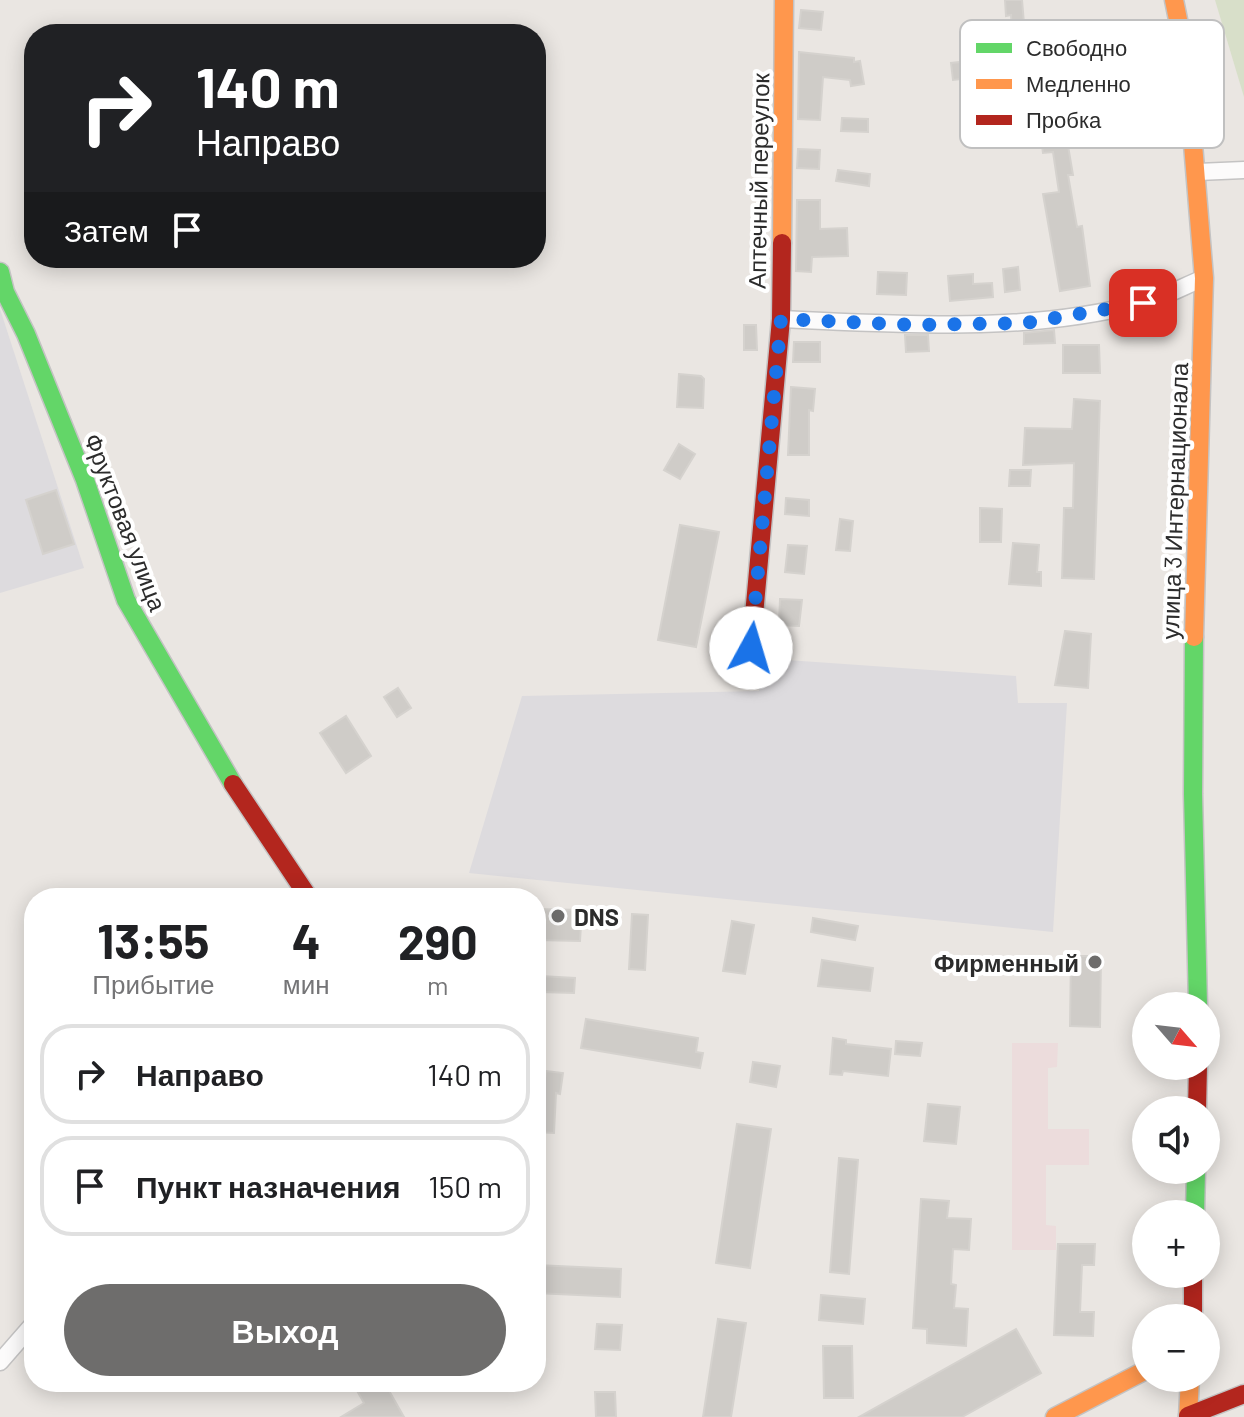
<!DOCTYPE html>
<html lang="ru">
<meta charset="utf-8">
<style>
body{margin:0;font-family:Barlow,sans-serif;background:#f6f6f6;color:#202124;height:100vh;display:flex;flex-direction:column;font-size:30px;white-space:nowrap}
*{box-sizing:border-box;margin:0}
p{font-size:26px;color:#757577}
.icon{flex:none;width:44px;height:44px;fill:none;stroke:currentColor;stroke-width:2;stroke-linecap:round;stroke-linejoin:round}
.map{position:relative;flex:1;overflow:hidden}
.sheet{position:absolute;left:24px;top:888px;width:522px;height:504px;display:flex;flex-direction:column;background:#fff;border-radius:32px;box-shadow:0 4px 20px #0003}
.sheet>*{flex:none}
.top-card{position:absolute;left:24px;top:24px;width:522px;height:244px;border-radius:32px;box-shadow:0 4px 20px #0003;background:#202124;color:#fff;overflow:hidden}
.needle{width:52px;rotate:118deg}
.fabs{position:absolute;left:1132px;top:992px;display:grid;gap:16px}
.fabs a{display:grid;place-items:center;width:88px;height:88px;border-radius:50%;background:#fff;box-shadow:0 4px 20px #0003;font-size:40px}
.pin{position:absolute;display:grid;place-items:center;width:68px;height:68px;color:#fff;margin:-34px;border-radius:16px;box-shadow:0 4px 12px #0006}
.me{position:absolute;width:88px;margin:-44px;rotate:6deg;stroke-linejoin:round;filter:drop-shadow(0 0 6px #0008)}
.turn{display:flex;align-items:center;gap:28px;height:168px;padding:0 40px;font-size:36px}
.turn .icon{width:104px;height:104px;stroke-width:2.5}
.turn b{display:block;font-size:56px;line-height:68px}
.then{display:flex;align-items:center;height:76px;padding:0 40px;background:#0003;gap:16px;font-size:30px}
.eta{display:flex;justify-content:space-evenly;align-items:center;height:136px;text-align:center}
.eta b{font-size:48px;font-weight:700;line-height:56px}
.primary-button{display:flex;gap:16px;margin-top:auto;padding:16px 40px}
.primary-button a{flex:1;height:92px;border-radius:48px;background:#6e6d6c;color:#fff;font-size:32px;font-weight:700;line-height:92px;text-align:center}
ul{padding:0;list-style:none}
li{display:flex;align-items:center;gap:24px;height:100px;margin:0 16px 12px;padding:0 24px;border:4px solid #e0e0e0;border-radius:32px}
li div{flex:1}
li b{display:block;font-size:30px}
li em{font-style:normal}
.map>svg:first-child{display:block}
</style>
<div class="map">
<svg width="1244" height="1417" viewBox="0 0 1244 1417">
<rect width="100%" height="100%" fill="#eae6e2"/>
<g fill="#dddbde">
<path d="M 0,309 L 84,568 L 0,593 Z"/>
<path d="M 760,658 L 1016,676 L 1018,703 L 1067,703 L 1053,932 L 469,873 L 522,696 L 759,691 Z"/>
</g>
<path fill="#ecdcdc" d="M 1012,1043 L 1058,1043 L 1057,1067 L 1048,1068 L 1048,1129 L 1089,1129 L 1089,1165 L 1046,1165 L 1046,1225 L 1056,1226 L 1056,1250 L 1012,1250 Z"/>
<path fill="#d8dfc9" d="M 1215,0 L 1244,0 L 1244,97 Z"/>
<g fill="#cfccc8" stroke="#d5d2ce" stroke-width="2">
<path d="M 1005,0 L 1022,0 L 1025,35 L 1038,34 L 1040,66 L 1048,65 L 1060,135 L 1066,134 L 1073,175 L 1068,175 L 1077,227 L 1082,226 L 1090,286 L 1060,291 L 1043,194 L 1059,192 L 1053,152 L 1043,153 L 1037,111 L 1023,114 L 1020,98 L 1002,101 L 1000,90 L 1029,85 L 1023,55 L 1014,56 L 1011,15 L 1006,16 Z"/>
<path d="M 801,10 L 823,12 L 821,30 L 799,28 Z"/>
<path d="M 799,52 L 854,58 L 854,62 L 860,61 L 864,84 L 851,86 L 850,80 L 823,77 L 820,120 L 798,119 Z"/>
<path d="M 997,58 L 999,75 L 953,80 L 951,63 Z"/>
<path d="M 842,118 L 868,119 L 868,132 L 841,131 Z"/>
<path d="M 798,149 L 820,150 L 819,169 L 797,168 Z"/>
<path d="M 838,170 L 870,174 L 869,186 L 836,181 Z"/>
<path d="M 797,200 L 820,200 L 820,229 L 847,228 L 848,256 L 812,257 L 811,272 L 796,271 Z"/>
<path d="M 1018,267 L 1020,290 L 1005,292 L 1003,269 Z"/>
<path d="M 878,272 L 907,273 L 906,295 L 877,294 Z"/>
<path d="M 973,274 L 973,284 L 992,283 L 993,297 L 950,301 L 948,276 Z"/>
<path d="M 744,325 L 756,325 L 757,350 L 744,350 Z"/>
<path d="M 1054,330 L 1055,343 L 1024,344 L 1024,333 Z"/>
<path d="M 905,335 L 928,335 L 929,351 L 906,352 Z"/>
<path d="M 794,342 L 820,342 L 820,362 L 793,362 Z"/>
<path d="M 1063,345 L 1099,345 L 1100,373 L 1063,373 Z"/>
<path d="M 679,374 L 701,376 L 704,379 L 703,408 L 677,407 Z"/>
<path d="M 791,387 L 815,389 L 813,411 L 809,410 L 809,455 L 788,455 Z"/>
<path d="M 1074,399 L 1100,401 L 1094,579 L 1062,578 L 1064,508 L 1073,508 L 1074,463 L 1023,465 L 1025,428 L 1072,429 Z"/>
<path d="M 679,444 L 695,454 L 680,479 L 664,470 Z"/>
<path d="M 1010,470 L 1031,470 L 1030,486 L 1009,486 Z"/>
<path d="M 56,490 L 74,544 L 43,554 L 26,500 Z"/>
<path d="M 786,498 L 809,500 L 809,516 L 785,514 Z"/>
<path d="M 980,508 L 1002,509 L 1001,542 L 980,542 Z"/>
<path d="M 840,519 L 853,521 L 850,551 L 836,550 Z"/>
<path d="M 680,525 L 719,532 L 696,647 L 658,640 Z"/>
<path d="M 1013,543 L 1039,545 L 1037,572 L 1041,572 L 1041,586 L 1009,584 Z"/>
<path d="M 788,545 L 807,546 L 804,574 L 785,572 Z"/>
<path d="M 780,599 L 802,600 L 799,626 L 779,625 Z"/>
<path d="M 1065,631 L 1091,634 L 1088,688 L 1055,685 Z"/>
<path d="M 398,688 L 411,708 L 397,717 L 384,697 Z"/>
<path d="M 346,716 L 371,756 L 346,773 L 320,733 Z"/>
<path d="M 536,909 L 582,910 L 580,941 L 536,940 Z"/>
<path d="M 632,914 L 648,915 L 645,970 L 629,969 Z"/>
<path d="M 813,918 L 858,926 L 855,940 L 811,932 Z"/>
<path d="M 732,921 L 754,925 L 745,974 L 723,971 Z"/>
<path d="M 1071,956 L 1101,956 L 1100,1027 L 1070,1026 Z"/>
<path d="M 822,960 L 873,968 L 870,991 L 818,986 Z"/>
<path d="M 540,976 L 575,978 L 574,993 L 540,992 Z"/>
<path d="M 586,1019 L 698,1038 L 696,1052 L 703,1053 L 700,1068 L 581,1048 Z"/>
<path d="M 833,1038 L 846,1040 L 846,1044 L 891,1049 L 888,1076 L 843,1071 L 842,1075 L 830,1074 Z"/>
<path d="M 896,1041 L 922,1043 L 920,1056 L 895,1054 Z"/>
<path d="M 753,1062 L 780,1066 L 776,1087 L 750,1082 Z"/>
<path d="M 546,1071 L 563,1073 L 560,1094 L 556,1093 L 554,1133 L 536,1132 L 536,1106 L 541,1106 Z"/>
<path d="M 928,1104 L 960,1107 L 956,1144 L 924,1141 Z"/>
<path d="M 737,1124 L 771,1129 L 750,1268 L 716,1263 Z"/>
<path d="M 839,1158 L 858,1160 L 849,1274 L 830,1272 Z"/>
<path d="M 921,1199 L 949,1201 L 947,1218 L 971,1219 L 969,1250 L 953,1249 L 951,1284 L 956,1285 L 954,1308 L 968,1309 L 966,1346 L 927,1343 L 927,1329 L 913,1328 Z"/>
<path d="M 1058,1244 L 1095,1244 L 1094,1265 L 1082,1265 L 1080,1312 L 1094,1312 L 1093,1336 L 1054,1335 Z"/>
<path d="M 536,1265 L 621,1269 L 620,1297 L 536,1293 Z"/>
<path d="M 821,1295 L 865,1299 L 863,1324 L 819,1320 Z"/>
<path d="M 718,1319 L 746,1323 L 731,1417 L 703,1417 Z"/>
<path d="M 597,1324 L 622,1325 L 620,1350 L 595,1349 Z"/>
<path d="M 1016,1329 L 1041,1373 L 962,1417 L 859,1417 Z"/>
<path d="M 823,1346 L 852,1346 L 853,1398 L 824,1398 Z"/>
<path d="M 363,1382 L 384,1382 L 404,1417 L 341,1417 L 364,1403 L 355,1387 Z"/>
<path d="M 595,1392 L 615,1392 L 616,1417 L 596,1417 Z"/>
</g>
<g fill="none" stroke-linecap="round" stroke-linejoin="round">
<g stroke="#c4c3c3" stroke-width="19">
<g id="street">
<path d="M 1198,172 L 1244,170"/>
<path d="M 781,319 C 900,324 1024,334 1142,303 C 1163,298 1184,286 1204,278"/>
<path d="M 0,1362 L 34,1323"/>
</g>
</g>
<g stroke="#c4c3c3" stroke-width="21">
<g id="fast">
<path d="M 0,272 L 5,292 L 26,334 L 85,480 L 126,600 L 233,784"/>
<path d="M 1194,637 L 1193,794 L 1198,1006"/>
<path d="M 1195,1214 L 1196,1170"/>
</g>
</g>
<g stroke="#c4c3c3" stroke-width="21">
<g id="slow">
<path d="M 1174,0 L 1186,59 L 1204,278 L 1194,637"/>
<path d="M 782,243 L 784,0"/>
<path d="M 1055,1417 L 1146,1370"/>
<path d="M 1188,1417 L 1190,1378"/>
</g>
</g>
<g stroke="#c4c3c3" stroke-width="21">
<g id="jam">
<path d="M 751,648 L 781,319 L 782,243"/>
<path d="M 233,784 L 309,898"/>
<path d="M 1197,1110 L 1198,1066"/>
<path d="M 1193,1274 L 1193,1318"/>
<path d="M 1188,1416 L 1244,1394"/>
</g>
</g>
<use href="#street" stroke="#fcfbfb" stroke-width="16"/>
<use href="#fast" stroke="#63d668" stroke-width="18"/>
<use href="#slow" stroke="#ff974d" stroke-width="18"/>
<use href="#jam" stroke="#b3261e" stroke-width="18"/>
</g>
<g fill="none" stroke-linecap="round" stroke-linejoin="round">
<path stroke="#1a73e8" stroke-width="14" stroke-dasharray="0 25.2" d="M 751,648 L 781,319 L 914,325 L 1026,323 L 1143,303"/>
</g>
<g fill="#6e6d6c" stroke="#fff" stroke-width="3">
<circle cx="558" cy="916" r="8"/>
<circle cx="1095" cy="962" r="8"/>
</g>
<g text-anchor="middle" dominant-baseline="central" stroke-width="8" stroke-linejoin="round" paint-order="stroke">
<g font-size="24" fill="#2c2c2c" stroke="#fff">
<text transform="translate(758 181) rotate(-89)">Аптечный переулок</text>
<text transform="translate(1174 501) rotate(-88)">улица 3 Интернационала</text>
<text transform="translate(126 522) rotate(69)">Фруктовая улица</text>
</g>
<g font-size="24" font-weight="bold" fill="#2c2c2c" stroke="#fff" text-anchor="start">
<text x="574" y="916">DNS</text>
<text x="1079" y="962" text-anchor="end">Фирменный</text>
</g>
</g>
<rect x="960" y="20" width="264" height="128" rx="12" fill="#fff" stroke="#c0c0c0" stroke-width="2"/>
<rect x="976" y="43" width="36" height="10" fill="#63d668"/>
<rect x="976" y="79" width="36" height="10" fill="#ff974d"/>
<rect x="976" y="115" width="36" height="10" fill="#b3261e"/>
<g font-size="22" fill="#2c2c2c">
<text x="1026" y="56">Свободно</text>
<text x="1026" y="92">Медленно</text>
<text x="1026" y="128">Пробка</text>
</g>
</svg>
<div class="fabs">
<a><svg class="needle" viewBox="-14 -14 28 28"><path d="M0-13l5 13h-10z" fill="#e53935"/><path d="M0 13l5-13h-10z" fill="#757577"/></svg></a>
<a><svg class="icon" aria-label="sound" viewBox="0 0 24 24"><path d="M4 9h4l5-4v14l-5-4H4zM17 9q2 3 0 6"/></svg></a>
<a>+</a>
<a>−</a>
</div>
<div class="pin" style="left:1143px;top:303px;background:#d93025"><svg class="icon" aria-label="arrive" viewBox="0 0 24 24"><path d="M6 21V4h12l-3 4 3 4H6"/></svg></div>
<svg class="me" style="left:751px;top:648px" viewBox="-20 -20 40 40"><circle r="19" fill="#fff"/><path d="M0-13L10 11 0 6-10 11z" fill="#1a73e8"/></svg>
<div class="top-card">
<div class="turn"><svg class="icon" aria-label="right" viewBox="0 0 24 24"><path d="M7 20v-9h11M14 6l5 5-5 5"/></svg><div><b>140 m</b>Направо</div></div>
<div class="then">Затем<svg class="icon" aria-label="arrive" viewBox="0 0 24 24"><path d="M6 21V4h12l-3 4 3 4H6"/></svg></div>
</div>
<section class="sheet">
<div class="eta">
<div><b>13:55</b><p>Прибытие</p></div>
<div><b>4</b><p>мин</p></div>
<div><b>290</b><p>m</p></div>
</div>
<ul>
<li><svg class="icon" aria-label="right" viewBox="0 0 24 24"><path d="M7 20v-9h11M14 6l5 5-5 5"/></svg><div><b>Направо</b></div><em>140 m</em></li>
<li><svg class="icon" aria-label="arrive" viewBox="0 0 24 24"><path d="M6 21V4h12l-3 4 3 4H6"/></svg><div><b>Пункт назначения</b></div><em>150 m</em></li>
</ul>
<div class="primary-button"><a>Выход</a></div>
</section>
</div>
